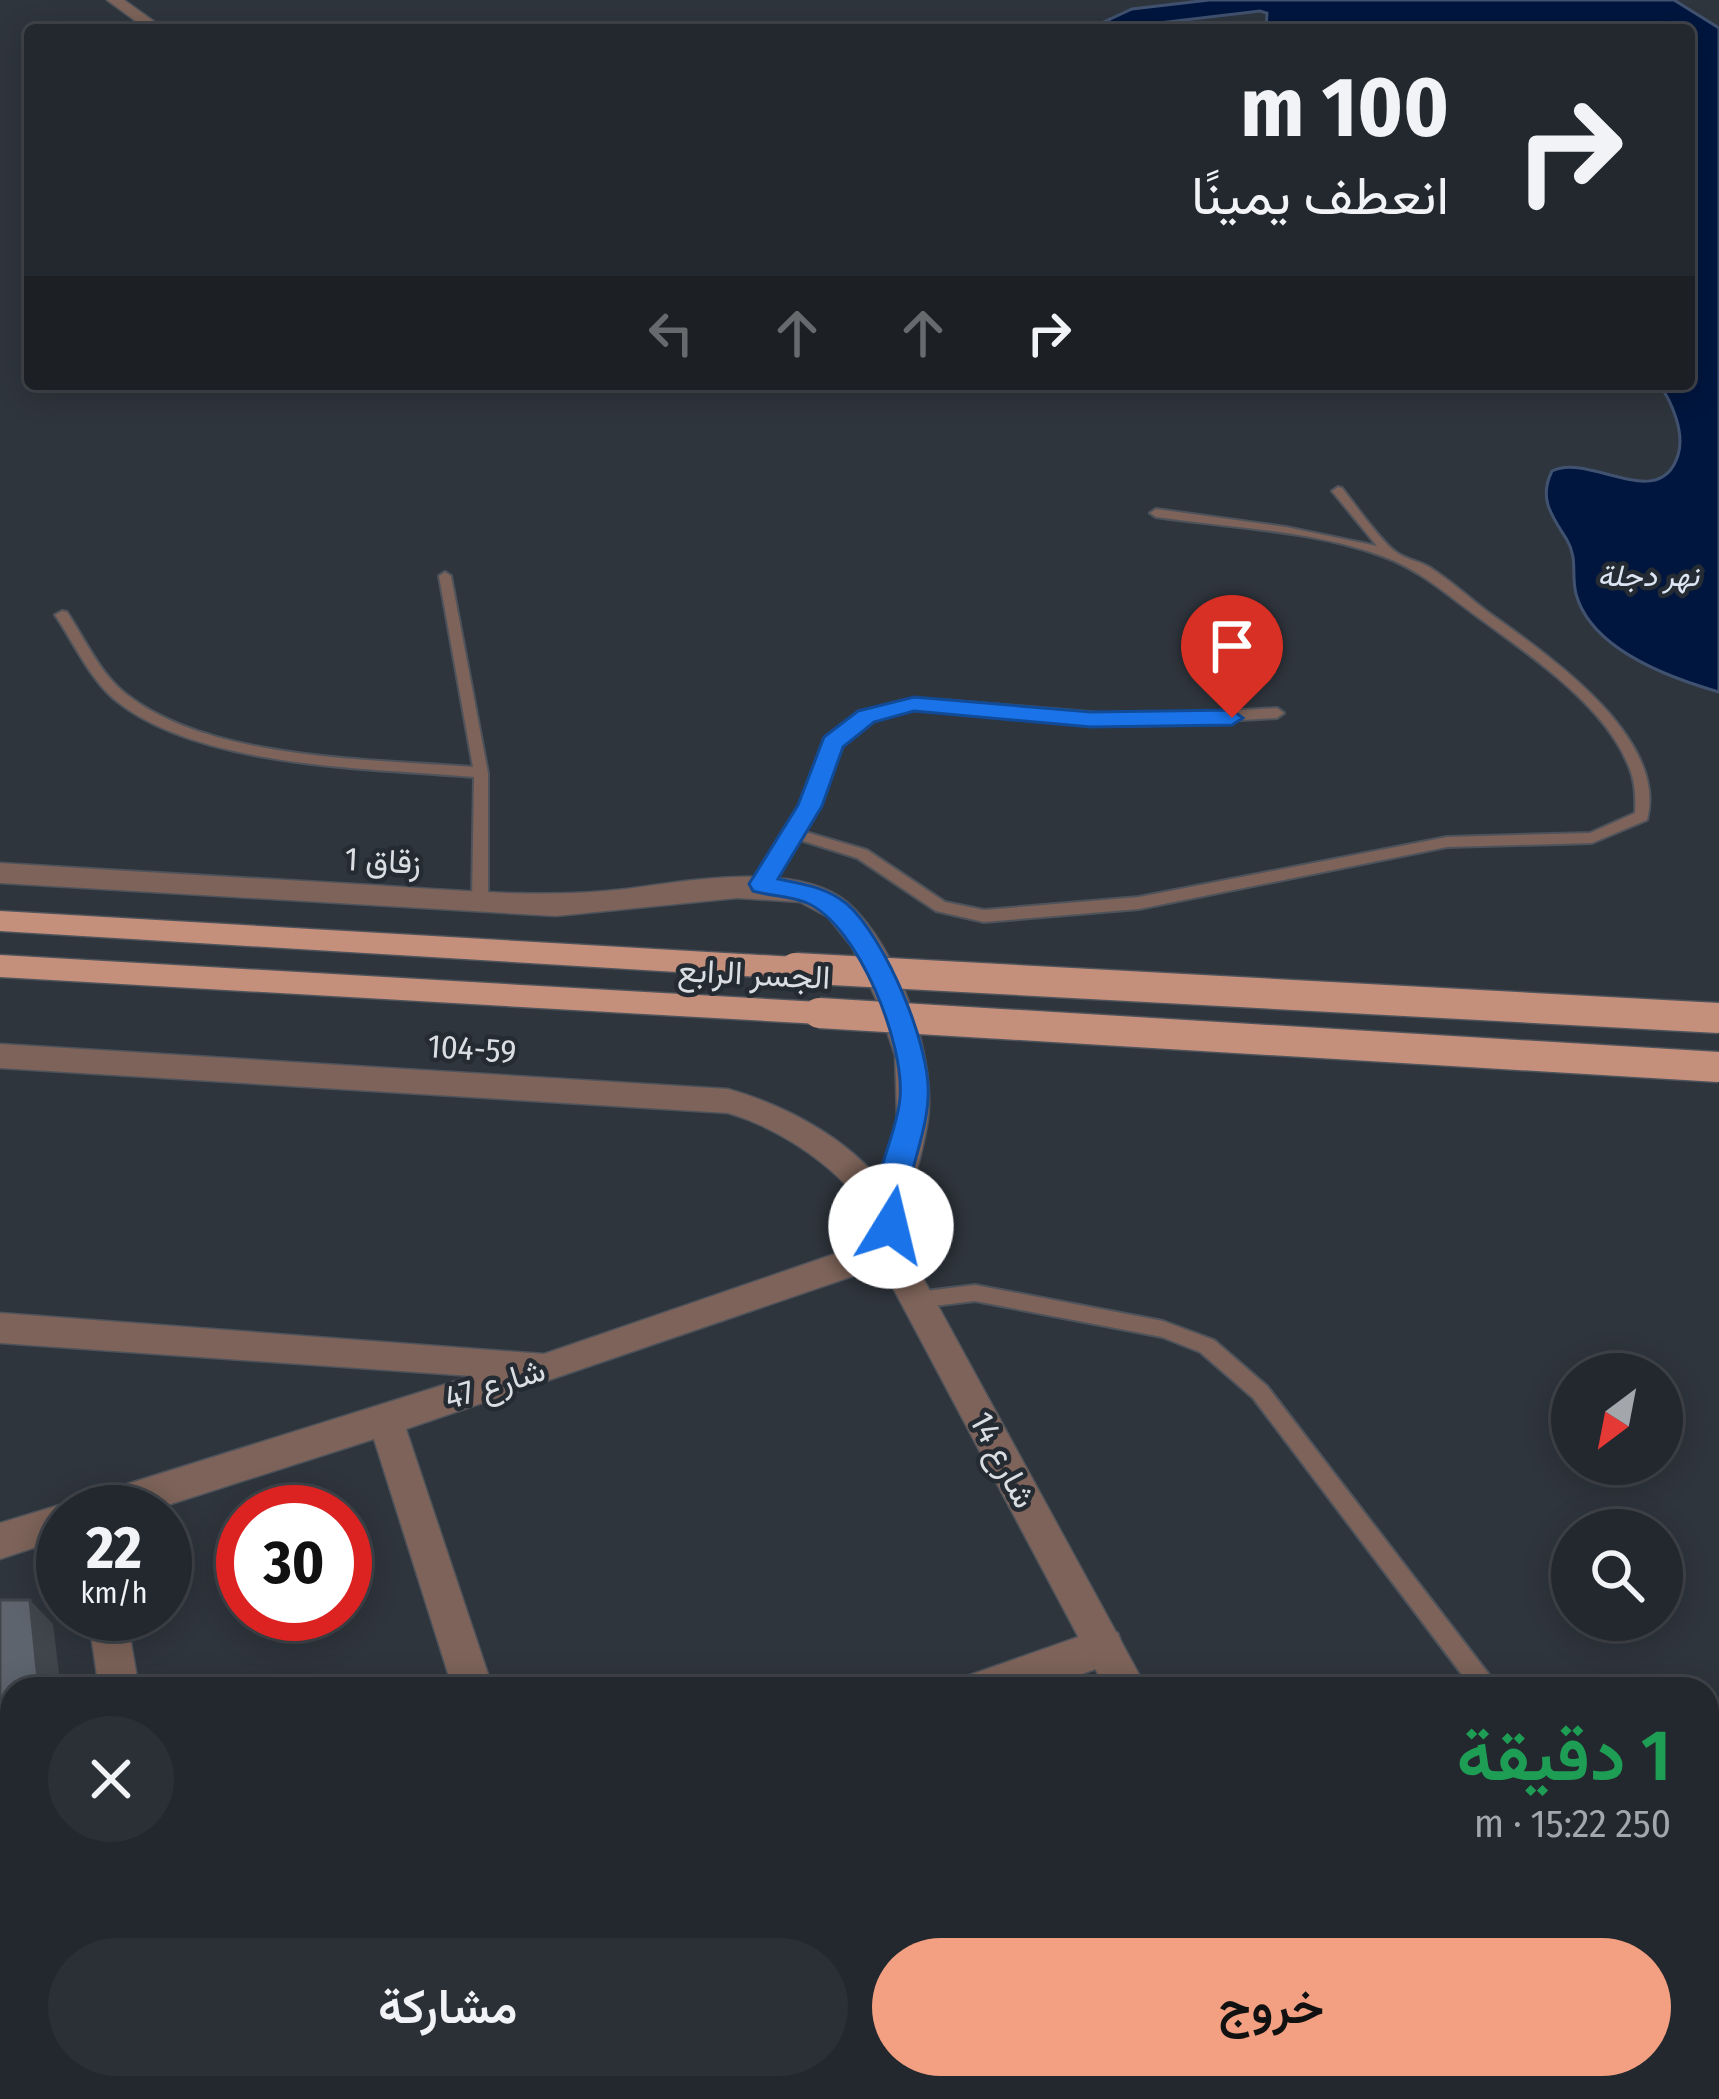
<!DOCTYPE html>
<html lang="ar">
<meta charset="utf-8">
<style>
body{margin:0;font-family:"Fira Sans Condensed",Vazirmatn,sans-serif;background:#2b3036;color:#f1f3f6;direction:rtl;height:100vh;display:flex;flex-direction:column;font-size:45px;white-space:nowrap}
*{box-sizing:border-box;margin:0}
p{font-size:39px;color:#a3a6aa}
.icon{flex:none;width:66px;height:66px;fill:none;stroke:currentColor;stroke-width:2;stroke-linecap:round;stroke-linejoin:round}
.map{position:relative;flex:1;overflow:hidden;direction:ltr}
.drawer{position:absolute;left:0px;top:1677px;width:1719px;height:423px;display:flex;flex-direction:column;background:#23282e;border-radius:36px 36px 0 0;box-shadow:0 6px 30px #0003,0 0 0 3px #40444a;direction:rtl}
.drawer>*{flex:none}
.hud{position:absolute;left:24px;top:24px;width:1671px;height:366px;border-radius:12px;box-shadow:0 6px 30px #0003,0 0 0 3px #40444a;direction:rtl;background:#23282e;color:#f1f3f6;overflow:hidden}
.needle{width:78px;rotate:212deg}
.tools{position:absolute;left:1551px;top:1353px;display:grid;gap:24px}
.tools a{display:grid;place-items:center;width:132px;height:132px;border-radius:50%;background:#23282e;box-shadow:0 6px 30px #0003,0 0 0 3px #40444a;font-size:60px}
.speed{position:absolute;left:36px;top:1485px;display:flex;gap:24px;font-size:60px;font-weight:700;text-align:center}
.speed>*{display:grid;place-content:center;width:156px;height:156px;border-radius:50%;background:#23282e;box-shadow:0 6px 30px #0003,0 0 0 3px #40444a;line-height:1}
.speed small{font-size:30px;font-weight:400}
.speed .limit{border:18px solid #d22;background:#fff;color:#111}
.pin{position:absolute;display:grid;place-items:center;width:102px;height:102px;color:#fff;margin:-123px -51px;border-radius:50% 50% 50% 0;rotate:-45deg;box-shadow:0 0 12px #0007}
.pin .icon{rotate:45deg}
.me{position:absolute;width:132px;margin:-66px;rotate:9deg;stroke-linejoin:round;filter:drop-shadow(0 0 9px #0008)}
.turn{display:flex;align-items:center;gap:42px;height:252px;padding:0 48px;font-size:54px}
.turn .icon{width:156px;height:156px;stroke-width:2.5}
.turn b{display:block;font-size:84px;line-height:102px}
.lanes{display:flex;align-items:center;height:114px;padding:0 48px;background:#0003;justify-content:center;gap:60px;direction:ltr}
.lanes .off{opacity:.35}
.round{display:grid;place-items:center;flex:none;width:126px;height:126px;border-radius:63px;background:#2b3036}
.head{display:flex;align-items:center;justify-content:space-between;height:204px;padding:0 48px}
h1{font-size:72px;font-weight:600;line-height:90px;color:#1e9e55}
.action{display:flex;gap:24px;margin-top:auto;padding:24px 48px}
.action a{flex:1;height:138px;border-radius:72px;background:#f2a081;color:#111;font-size:48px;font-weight:600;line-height:138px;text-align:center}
.action a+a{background:#2b3036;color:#f1f3f6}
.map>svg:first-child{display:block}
</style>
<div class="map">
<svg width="1719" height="2099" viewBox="0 0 1719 2099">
<rect width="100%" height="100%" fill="#2f353d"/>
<path fill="#00163e" stroke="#415270" stroke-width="3" d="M 1209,0 L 1674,0 L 1719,28 L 1719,692 C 1670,678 1591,649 1576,594 C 1571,574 1578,559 1567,540 C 1552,516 1538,499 1552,471 C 1589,452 1660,514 1678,455 C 1685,433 1672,402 1659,384 L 1689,384 L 1689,30 L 1266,30 L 1267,13 L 1260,11 L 1125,27 L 1106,21 L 1132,9 Z"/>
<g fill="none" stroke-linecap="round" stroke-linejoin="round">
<g stroke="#4e535b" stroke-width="4">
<g id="service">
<path d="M 1338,487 L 1342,488 C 1354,503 1382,543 1396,552 C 1405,559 1419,561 1429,567 C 1450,580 1468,597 1488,612 C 1546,654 1669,737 1647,820 L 1592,843 L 1447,847 L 1139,909 L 984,922 L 936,911 L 857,858 L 797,839 L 766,888 L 756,888 L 753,884 L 803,806 L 827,740 L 842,725 L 884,705 L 941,700 L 1138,716 L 1277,708 L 1284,713 L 1277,718 L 1138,726 L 941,708 L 892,712 L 852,731 L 838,745 L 817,806 L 802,831 L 867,850 L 945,902 L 984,910 L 1139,897 L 1447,837 L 1590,833 L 1635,813 C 1636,794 1635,778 1626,760 C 1600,701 1525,652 1475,615 C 1444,592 1418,569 1382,556 C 1311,530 1231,528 1156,517 L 1150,513 L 1156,509 L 1286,527 L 1377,546 L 1332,491 Z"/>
<path d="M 445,572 L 451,576 L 488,773 L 488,901 L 480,907 L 472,901 L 474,777 C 369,768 197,768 114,699 C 89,677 74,643 55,615 L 62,611 L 67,612 C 85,639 100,674 126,694 C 210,760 369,759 473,767 L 439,576 Z"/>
<path d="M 975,1285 L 1163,1321 L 1214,1340 L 1267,1386 L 1494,1681 L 1497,1689 L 1473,1689 L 1253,1398 L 1200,1352 L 1162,1337 L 975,1301 L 917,1308 L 910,1306 L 908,1300 L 910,1294 L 917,1292 Z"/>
</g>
</g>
<g stroke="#4e535b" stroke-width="3">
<g id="minor">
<path d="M 107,0 L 124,0 L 166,30 L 148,30 Z"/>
<path d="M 0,863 C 124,871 248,878 372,885 C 457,890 541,899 626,889 C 687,881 798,860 848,903 C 897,946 936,1055 928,1119 C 923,1155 909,1189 907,1226 L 901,1236 L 910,1248 L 906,1258 L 406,1429 L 493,1689 L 453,1689 L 374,1439 L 146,1512 L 63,1512 L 63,1538 L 0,1559 L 0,1523 L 63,1504 L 75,1508 L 79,1500 L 92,1495 L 472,1376 L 0,1343 L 0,1313 L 544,1354 L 884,1237 L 875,1226 L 876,1210 L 897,1116 L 895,1055 L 876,999 L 852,947 L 828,917 L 800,902 L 737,898 L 556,916 L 0,883 Z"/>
<path d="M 88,1614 L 126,1614 L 139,1689 L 99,1689 Z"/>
<path d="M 1104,1628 L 1118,1633 L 1123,1647 L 1118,1661 L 1040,1689 L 964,1689 L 970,1675 Z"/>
<path d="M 12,2071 L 12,2088 L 50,2088 L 46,2099 L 0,2099 L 0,2075 Z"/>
<path d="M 577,2088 L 621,2088 L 625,2099 L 579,2099 Z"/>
<path d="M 840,2088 L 886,2088 L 891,2099 L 844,2099 Z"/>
<path d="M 929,2088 L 993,2088 L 989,2099 L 924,2099 Z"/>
</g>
</g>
<g stroke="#4e535b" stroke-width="3">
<g id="tertiary">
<path d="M 0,1044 L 728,1089 C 791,1107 859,1144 895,1201 C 908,1222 912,1247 919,1271 L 1147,1689 L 1106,1689 L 891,1284 C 882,1264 882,1240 872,1220 C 846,1171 780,1128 728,1113 L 0,1068 Z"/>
<path d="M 1306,2088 L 1351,2088 L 1356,2099 L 1310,2099 Z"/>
</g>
</g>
<g stroke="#4e535b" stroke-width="3">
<g id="primary">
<path d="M 0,911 L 795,957 L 809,968 L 795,979 L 0,931 Z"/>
<path d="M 0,955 L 819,1002 L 829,1005 L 834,1013 L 829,1021 L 819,1024 L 0,977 Z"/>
</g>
</g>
<use href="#service" fill="#7d6359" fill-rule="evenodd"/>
<use href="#minor" fill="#7d6359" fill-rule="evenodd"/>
<use href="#tertiary" fill="#7d6359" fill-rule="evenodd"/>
<use href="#primary" fill="#c48f7b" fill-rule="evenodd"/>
<g stroke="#4e535b" stroke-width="33" stroke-linecap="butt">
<g id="primary-bridge">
<path d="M 795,968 L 1719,1018"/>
<path d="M 819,1013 L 1719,1067"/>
</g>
</g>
<use href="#primary-bridge" stroke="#c48f7b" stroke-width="30"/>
</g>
<g fill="#41464d">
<path d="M 30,1600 L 53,1624 L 61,1689 L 39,1689 Z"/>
<path d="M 12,1970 L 12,1995 L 2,1999 L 0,1998 L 0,1974 Z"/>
</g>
<path fill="#5d646e" stroke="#41464d" stroke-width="3" d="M 0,1600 L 30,1600 L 39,1689 L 12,1689 L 12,1970 L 0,1974 Z"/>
<path fill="#1a73e8" stroke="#114b97" stroke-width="3" d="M 914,697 L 1091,712 L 1232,710 L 1243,718 L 1232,725 L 1091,727 L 914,711 L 874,722 L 843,747 L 822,806 L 778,879 C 803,884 826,887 847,904 C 885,937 932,1048 928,1098 C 927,1125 916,1154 910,1181 C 906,1198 909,1220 901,1235 L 891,1239 L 880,1235 C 861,1196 897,1139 900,1098 C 905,1045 859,926 807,903 C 791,896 770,896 753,891 L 749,884 L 798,805 L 824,737 L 858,711 Z"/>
<g text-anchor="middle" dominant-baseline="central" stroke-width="9" stroke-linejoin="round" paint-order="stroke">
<g font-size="30" font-style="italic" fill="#dbe5f3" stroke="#252b33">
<text x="1648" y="576">نهر دجلة</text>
</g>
<g font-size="33" fill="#dadee3" stroke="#252b33">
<text transform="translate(383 861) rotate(3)">زقاق 1</text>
<text transform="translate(754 974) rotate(3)">الجسر الرابع</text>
<text transform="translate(472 1049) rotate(4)">104-59</text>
<text transform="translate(495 1384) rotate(-17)">شارع 47</text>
<text transform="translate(1003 1460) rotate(62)">شارع 14</text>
</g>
</g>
</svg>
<div class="tools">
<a><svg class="needle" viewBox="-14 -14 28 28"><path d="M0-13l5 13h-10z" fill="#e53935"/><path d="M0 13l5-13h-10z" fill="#a3a6aa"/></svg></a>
<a><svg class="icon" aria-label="search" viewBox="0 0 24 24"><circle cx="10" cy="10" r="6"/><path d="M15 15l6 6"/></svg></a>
</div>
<div class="speed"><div>22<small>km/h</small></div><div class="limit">30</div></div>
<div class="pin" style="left:1232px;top:718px;background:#d93025"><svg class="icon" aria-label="arrive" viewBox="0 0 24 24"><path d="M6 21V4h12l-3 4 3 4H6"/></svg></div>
<svg class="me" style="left:891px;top:1226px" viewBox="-20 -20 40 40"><circle r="19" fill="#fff"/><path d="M0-13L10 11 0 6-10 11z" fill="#1a73e8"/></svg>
<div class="hud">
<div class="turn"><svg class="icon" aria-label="right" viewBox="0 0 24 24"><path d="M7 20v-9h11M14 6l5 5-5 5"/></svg><div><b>100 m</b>انعطف يمينًا</div></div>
<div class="lanes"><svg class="icon off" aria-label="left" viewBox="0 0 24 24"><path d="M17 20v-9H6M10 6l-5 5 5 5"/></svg><svg class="icon off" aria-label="ahead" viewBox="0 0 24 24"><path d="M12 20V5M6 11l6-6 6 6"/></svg><svg class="icon off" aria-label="ahead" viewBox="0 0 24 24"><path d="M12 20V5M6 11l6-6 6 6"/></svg><svg class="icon" aria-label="right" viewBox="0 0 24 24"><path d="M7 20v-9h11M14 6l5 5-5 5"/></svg></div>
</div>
<section class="drawer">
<div class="head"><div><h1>1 دقيقة</h1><p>250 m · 15:22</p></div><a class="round"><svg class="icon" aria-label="close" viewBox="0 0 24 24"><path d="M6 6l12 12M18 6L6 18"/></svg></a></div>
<div class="action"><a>خروج</a><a>مشاركة</a></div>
</section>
</div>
